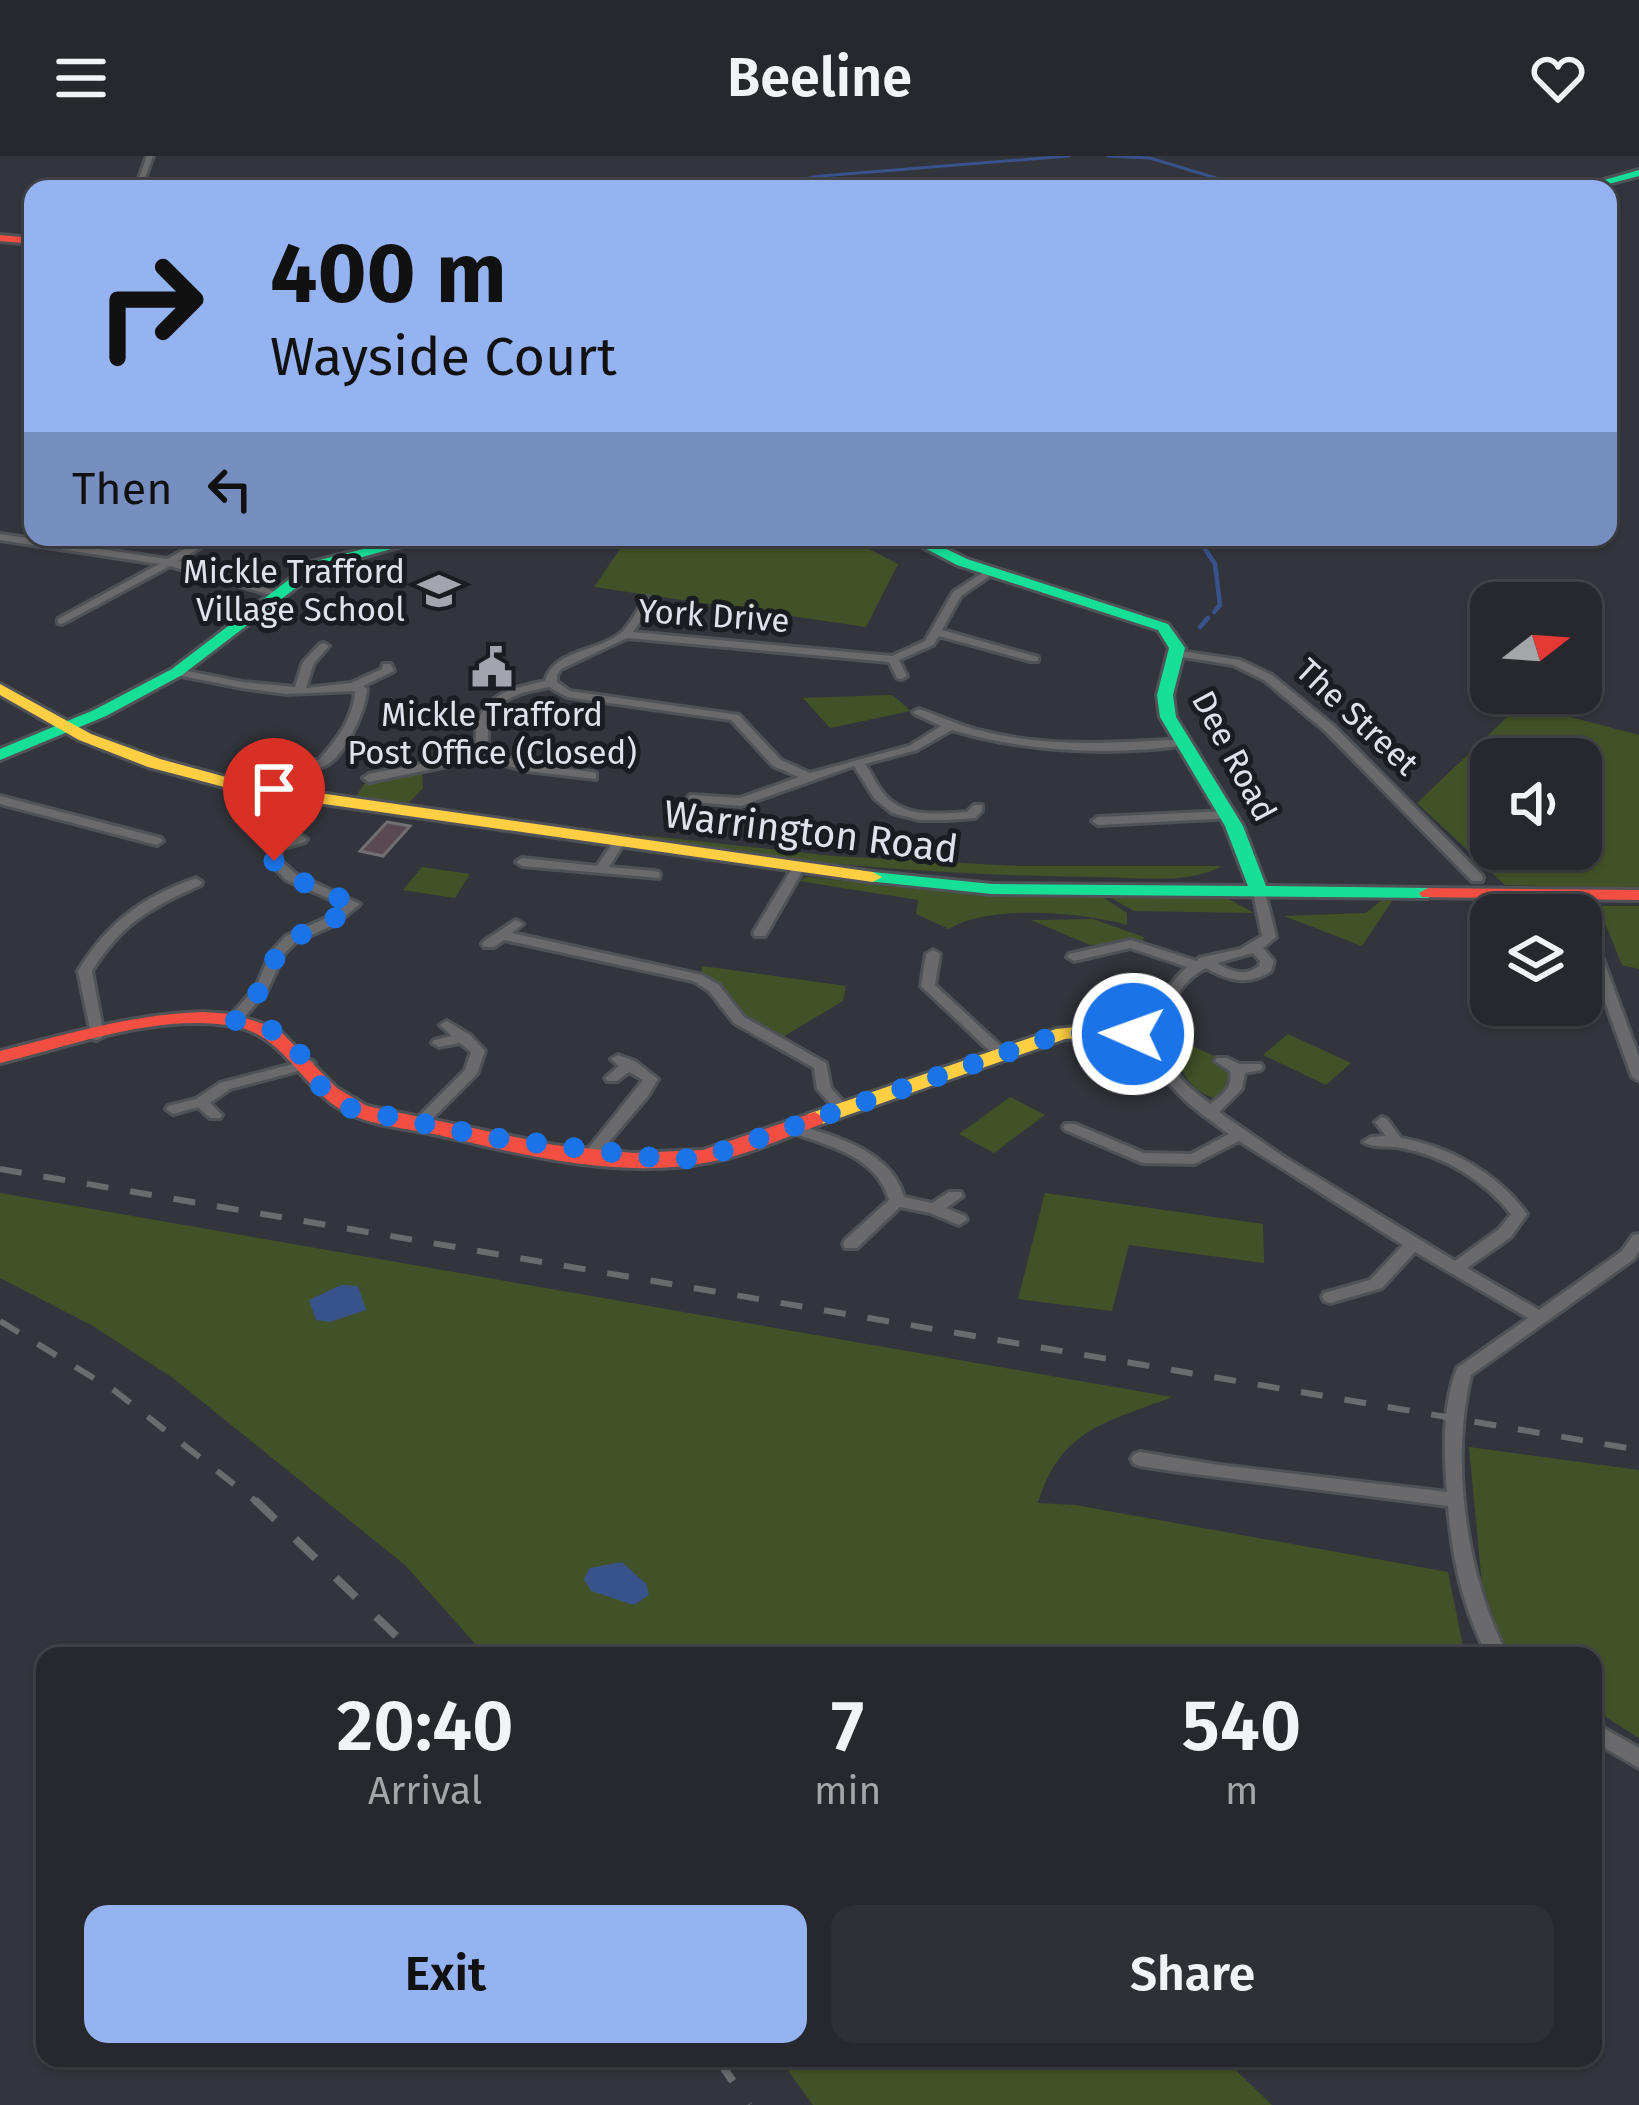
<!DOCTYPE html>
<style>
body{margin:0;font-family:"Fira Sans",sans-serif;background:#2e3035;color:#f1f3f6;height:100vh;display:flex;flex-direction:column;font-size:45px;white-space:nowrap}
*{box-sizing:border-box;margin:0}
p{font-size:39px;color:#a4a6aa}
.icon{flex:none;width:66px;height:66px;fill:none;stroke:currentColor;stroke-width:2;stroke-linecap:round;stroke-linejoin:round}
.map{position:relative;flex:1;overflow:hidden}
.side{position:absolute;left:36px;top:1491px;width:1566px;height:420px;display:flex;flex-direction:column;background:#26282d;border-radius:24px;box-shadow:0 3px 9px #0004,0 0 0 3px #424449}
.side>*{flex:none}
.guide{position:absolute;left:24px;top:24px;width:1593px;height:366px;border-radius:24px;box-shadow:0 3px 9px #0004,0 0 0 3px #424449;background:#95b2f1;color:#111;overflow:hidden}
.needle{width:78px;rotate:73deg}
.controls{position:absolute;left:1470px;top:426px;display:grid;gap:24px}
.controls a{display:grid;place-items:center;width:132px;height:132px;border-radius:24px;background:#26282d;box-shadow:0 3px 9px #0004,0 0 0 3px #424449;font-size:60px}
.pin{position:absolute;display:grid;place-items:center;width:102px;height:102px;color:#fff;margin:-123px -51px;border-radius:50% 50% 50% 0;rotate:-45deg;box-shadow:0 0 12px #0007}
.pin .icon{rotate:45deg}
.me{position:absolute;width:132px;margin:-66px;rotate:272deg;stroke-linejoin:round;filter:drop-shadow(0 0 9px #0008)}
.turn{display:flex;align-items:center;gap:42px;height:252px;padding:0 48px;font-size:54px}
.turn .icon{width:156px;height:156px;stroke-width:2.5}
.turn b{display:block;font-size:84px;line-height:102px}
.then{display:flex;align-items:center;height:114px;padding:0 48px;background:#0003;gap:24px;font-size:45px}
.eta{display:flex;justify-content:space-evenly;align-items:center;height:204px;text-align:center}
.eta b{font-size:72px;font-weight:600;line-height:84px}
.cta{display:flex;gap:24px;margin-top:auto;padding:24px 48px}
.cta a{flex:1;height:138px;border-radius:24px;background:#95b2f1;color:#111;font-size:48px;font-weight:600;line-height:138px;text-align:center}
.cta a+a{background:#2e3035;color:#f1f3f6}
header{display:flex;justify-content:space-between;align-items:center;height:156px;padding:0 48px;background:#26282d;font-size:54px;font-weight:600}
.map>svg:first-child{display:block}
</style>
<header><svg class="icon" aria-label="menu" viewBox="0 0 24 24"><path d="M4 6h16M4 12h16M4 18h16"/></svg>Beeline<svg class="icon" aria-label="heart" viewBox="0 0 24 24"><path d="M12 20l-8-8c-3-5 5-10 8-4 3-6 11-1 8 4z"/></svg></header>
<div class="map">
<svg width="1639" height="1949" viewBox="0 0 1639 1949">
<rect width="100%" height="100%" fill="#33353c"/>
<g fill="#425228" fill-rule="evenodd">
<path d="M 596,381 L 846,381 L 898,408 L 866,471 L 594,431 L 626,384 Z"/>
<path d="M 892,539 L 911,555 L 830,572 L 803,542 Z"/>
<path d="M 1521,548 L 1639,579 L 1639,732 L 1505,729 L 1417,647 ZM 1581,603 L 1581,693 L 1491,693 L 1491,603 Z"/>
<path d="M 422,615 L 423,632 L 406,650 L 354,643 L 365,627 Z"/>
<path d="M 642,679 L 833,700 L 1017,710 L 1222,710 C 1190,729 1133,721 1096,721 C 943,720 792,706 641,686 Z"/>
<path d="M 422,711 L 470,718 L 455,742 L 403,734 Z"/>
<path d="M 807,721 L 948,736 L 1103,741 L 1127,757 L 1127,769 C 1083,756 987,748 949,773 L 916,758 L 918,744 L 799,725 Z"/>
<path d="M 1225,741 L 1254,757 L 1134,755 L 1111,742 Z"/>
<path d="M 1382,744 L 1392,745 L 1362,790 L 1284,760 L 1366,757 Z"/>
<path d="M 1598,750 L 1639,750 L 1639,813 L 1622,809 Z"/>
<path d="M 1093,763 L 1144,781 L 1142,786 L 1090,789 L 1031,764 Z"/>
<path d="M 702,810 L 846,830 L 843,845 L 781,882 L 733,852 L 721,831 L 701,817 Z"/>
<path d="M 1288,878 L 1351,907 L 1326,929 L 1263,899 Z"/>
<path d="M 1176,883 L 1217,901 L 1218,911 L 1229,914 L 1231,930 L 1218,943 C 1191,938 1173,909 1176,883 Z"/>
<path d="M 1010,941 L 1045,959 L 994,997 L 959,978 Z"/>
<path d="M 0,1037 L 1172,1241 C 1106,1267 1061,1272 1038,1347 L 1075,1349 L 1448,1416 L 1465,1500 L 486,1500 L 405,1409 L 173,1222 L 93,1170 L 0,1122 Z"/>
<path d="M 1045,1037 L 1263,1068 L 1264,1107 L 1129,1089 L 1112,1155 L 1018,1143 Z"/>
<path d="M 1469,1291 L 1639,1314 L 1639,1582 L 1593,1553 L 1593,1500 L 1507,1500 L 1482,1428 Z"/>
<path d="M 779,1902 L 1223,1902 L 1272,1949 L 813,1949 Z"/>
</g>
<g fill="#38528c">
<path d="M 341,1129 L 358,1130 L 366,1154 L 330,1166 L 316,1164 L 309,1144 Z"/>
<path d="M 622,1406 L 646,1428 L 649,1439 L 634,1449 L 591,1435 L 584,1423 L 590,1412 Z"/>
</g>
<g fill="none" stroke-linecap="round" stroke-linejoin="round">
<g stroke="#38528c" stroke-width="3">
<path d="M 1108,0 L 1150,2 L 1252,33"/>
<path d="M 745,33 L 821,20 L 1069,0"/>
</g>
<g stroke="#38528c" stroke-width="4.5">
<path d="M 1197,381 L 1215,408 L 1220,449 L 1214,456"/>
<path d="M 1200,471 L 1208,462"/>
</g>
</g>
<path fill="#584952" stroke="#726f73" stroke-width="3" d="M 387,666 L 410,670 L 383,700 L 360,695 Z"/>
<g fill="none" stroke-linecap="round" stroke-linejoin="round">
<g stroke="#4f5257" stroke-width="6">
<g id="street">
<path d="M 147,0 L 153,0 L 141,33 L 135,33 Z"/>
<path d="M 0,378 L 167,403 L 206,381 L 218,381 L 178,405 L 280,437 L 271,439 L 170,410 L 62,468 L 58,467 L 58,463 L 159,408 L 0,384 Z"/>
<path d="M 990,412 L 995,415 L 994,417 L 961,440 L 942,474 L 1038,501 L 1038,505 L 1030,505 L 939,480 L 933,489 L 899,504 L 907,520 L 901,523 L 897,522 L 889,506 L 627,482 L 561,513 L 557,519 L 557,526 L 570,535 L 739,559 L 781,604 L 810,617 L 909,590 L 941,570 L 915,558 L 913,556 L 919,553 C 940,560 960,570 982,575 C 1047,592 1117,587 1183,583 L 1189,587 L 1187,589 C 1110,600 1026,596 952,574 L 917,594 L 865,608 C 871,616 875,626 881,634 C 900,663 938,658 967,656 L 974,649 L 982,649 L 982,655 L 975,662 L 946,664 L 920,664 L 892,657 L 874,642 L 854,610 L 741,650 L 694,646 L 688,642 L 690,639 L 740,642 L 799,621 L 773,610 L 731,564 L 567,541 L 549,531 C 506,539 482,548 489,597 L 528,608 L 592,616 L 596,617 L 596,623 L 527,615 L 483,603 L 369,626 L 363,622 L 369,618 L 477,597 C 470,544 501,534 545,525 C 554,492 603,496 624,474 C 633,464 639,451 646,441 L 655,443 L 633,476 L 892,500 L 925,485 L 953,436 Z"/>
<path d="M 324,487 L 329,490 L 314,507 L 306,532 L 351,527 L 382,513 L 383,508 L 391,508 L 394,515 L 363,530 L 367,533 C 366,555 343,605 322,611 C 315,614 309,610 303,608 L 309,604 L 319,604 C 337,583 353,564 355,535 L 287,538 L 242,532 L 177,519 L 171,516 L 177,513 L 242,526 L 295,531 L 303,506 L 320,488 Z"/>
<path d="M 1180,495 L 1240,504 L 1272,519 L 1334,570 L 1482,719 L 1483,722 L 1482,725 L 1472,725 L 1325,575 L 1264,524 L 1233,509 L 1176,500 L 1176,496 Z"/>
<path d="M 0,640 L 161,682 L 163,685 L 157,689 L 0,648 Z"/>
<path d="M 1229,655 L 1233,656 L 1233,662 L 1098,669 L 1092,665 L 1098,661 Z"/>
<path d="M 301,679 L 307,683 L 305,686 L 282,693 L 280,704 L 296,718 L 360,748 L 336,768 L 296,786 L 284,798 L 267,835 L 239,867 L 229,867 L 227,864 L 229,861 L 256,831 L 271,796 L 286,780 L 326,762 L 344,749 L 286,724 L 268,705 L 272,688 Z"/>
<path d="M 617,685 L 623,689 L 609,711 L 654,715 L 659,716 L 660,719 L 659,722 L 522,710 L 516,706 L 522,702 L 597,710 L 613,686 Z"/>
<path d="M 797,710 L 803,714 L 767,777 L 765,780 L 755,780 L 753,777 L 791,714 Z"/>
<path d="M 196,722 L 202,726 L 201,729 C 151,751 121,768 92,815 L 104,880 L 97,884 L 92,883 L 78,815 C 108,766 142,741 196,722 Z"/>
<path d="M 1259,732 L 1265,736 L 1276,781 L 1263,792 L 1274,805 L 1271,815 C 1249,830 1228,825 1206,812 C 1174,828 1157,871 1170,905 C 1177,923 1195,936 1210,948 C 1222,939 1233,932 1230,915 L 1215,905 L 1217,902 L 1227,902 L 1239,908 L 1261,908 L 1263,911 L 1261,914 L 1245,917 L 1242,933 L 1219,956 L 1281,999 L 1455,1105 L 1499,1073 L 1511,1058 C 1485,1025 1443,999 1401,992 C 1388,989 1375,993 1363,986 L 1371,981 L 1386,980 L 1375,966 L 1382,961 L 1387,963 L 1401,982 C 1450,991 1498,1017 1527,1058 L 1511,1081 L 1467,1112 L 1539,1154 L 1622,1095 L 1633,1079 L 1639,1078 L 1639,1095 L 1634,1103 L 1471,1219 C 1450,1306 1466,1421 1508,1500 L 1488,1500 C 1463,1454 1452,1402 1448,1350 L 1179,1316 L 1140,1310 L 1134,1308 L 1131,1303 L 1134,1298 L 1140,1296 L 1219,1309 L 1447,1336 C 1444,1295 1442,1250 1457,1212 L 1528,1162 L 1415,1096 L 1382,1132 L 1330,1147 L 1324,1145 L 1322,1141 L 1324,1137 L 1370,1124 L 1403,1089 L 1239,985 L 1194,1008 L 1142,1007 L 1065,974 L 1063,971 L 1065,968 L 1075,968 L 1144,997 L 1191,998 L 1229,978 C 1204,960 1175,940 1160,914 C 1139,879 1161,834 1187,811 L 1130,792 L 1074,805 L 1067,801 L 1069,798 L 1131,784 L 1197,805 L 1199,802 L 1240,793 L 1262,780 L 1253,736 ZM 1253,797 L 1260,805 L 1259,810 C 1245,821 1232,816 1217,807 Z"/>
<path d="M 1573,734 L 1579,738 L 1639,901 L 1639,925 L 1632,921 L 1581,779 L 1581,759 L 1574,759 L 1567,738 Z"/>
<path d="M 516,764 L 523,768 L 512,777 L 702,819 L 719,829 L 744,861 L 826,907 L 831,932 L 849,952 L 847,955 L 837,955 L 817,933 L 814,912 L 734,867 L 709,835 L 693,825 L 504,784 L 494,791 L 484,791 L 482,788 L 484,785 Z"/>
<path d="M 933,794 L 940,798 L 935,829 L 1004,893 L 1006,896 L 1004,899 L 994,899 L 921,830 L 926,798 Z"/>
<path d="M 447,865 L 470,879 L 485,895 L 477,918 L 424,971 L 414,971 L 412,968 L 414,965 L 465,914 L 471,896 L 460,887 L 439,891 L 432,887 L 434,884 L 452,880 L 440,869 Z"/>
<path d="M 618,899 L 635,905 L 658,923 L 648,940 L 598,999 L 588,999 L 585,996 L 588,993 L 643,924 L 629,916 L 617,925 L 607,925 L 605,922 L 619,910 L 611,903 Z"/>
<path d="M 308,904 L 313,905 L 315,908 L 313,911 L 230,933 L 210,947 L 222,959 L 220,962 L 210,962 L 198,951 L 173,958 L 166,953 L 168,950 L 196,943 L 220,927 Z"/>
<path d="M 792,967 C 834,980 891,994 904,1041 L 932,1047 L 949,1036 L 961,1036 L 963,1040 L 946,1052 L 965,1060 L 967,1064 L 959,1069 L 930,1057 L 900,1051 L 857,1092 L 845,1092 L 843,1088 L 845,1084 L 889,1044 C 877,999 825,989 787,975 L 785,972 L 787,969 Z"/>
<path d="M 1593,1566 L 1639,1592 L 1639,1612 L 1593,1585 Z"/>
</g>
</g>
<g stroke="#4f5257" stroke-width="6">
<g id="fast">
<path d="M 1639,14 L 1639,20 L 1589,33 L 1573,33 Z"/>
<path d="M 411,381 L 435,381 L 322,412 L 182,519 L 106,560 L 0,604 L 0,593 L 94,554 L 172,513 L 312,406 Z"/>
<path d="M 904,381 L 922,381 L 967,403 L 1168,468 L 1185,492 L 1173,539 L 1176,561 L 1243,670 L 1266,730 L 1428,732 L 1437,737 L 1428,742 L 992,738 L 867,725 L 864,721 L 873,716 L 992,728 L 1248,730 L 1225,670 L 1160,561 L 1157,539 L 1169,492 L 1158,474 L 957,409 Z"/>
</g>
</g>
<g stroke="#4f5257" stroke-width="6">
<g id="slow">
<path d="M 0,528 L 91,578 L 160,603 L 248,627 L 873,716 L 882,721 L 873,726 L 247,637 L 148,611 L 79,584 L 0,539 Z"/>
<path d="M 1108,868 L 1158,876 L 1168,882 L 1158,888 L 1108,880 L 1065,883 L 822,968 L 808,968 L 805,963 L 808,958 L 1056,873 Z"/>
</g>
</g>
<g stroke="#4f5257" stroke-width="6">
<g id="jam">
<path d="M 0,79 L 33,82 L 33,88 L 0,85 Z"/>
<path d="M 1428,732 L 1639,734 L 1639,744 L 1422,741 L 1419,737 Z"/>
<path d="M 203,856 L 232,858 L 277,872 L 337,932 L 367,950 L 554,989 L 633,997 L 703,994 L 815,956 L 825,963 L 822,968 C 785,981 749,999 710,1006 C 621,1024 524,999 438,979 C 407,972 368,970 340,953 C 301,930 283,879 234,870 C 156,857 75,889 0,907 L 0,895 C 68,878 133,858 203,856 Z"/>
</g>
</g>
<use href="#street" fill="#6a6a6c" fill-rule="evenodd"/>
<use href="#fast" fill="#16e098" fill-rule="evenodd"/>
<use href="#slow" fill="#ffcf43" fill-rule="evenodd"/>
<use href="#jam" fill="#f24e42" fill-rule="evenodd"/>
<g stroke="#6a6b6f" stroke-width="6" stroke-dasharray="22 22" stroke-linecap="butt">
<path d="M 0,1013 L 1639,1294"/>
<path d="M 0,1165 L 115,1235 L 258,1347"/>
</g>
<g stroke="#6a6b6f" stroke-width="8" stroke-dasharray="28 28" stroke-linecap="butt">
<path d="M 255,1344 L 417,1500"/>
<path d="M 717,1902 L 749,1949"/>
</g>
</g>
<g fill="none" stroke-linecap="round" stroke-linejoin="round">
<path stroke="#1a73e8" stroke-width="21" stroke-dasharray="0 37.8" d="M 274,705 L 291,721 L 353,748 L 331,765 L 291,783 L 278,796 L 262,832 L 234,864 L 268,872 L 292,886 L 322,932 L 350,952 L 488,981 L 673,1004 L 705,1001 L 1063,877 L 1133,878"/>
</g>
<defs>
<g id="school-bare" transform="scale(3.24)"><path d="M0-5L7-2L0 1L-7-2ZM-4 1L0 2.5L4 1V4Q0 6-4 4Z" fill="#a2a5ad" stroke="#191c21" stroke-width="2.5" paint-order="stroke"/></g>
<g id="civic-bare" transform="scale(3.24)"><path d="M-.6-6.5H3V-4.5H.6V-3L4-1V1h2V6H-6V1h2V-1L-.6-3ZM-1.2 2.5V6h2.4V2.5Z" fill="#a2a5ad" stroke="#191c21" stroke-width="2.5" paint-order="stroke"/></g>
</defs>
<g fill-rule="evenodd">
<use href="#school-bare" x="439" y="435"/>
<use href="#civic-bare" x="492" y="511"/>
</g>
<g text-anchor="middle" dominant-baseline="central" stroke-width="10" stroke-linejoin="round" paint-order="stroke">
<g font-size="33" fill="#dee2ea" stroke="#191c21" text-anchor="end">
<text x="405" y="416">Mickle Trafford<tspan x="405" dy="38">Village School</tspan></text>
<text x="492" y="559" text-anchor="middle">Mickle Trafford<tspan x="492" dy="38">Post Office (Closed)</tspan></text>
</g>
<g font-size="33" fill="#dee2ea" stroke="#191c21">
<text transform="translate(714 460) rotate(4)">York Drive</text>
<text transform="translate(1357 561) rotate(43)">The Street</text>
<text transform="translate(1234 600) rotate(62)">Dee Road</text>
</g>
<g font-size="39" fill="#dee2ea" stroke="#191c21">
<text transform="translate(811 676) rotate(7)">Warrington Road</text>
</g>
</g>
</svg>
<div class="controls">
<a><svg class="needle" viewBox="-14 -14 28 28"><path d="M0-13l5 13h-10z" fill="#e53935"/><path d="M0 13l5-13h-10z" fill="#a4a6aa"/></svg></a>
<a><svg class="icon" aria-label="sound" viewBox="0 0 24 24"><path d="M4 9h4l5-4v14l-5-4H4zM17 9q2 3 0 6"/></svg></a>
<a><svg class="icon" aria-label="layers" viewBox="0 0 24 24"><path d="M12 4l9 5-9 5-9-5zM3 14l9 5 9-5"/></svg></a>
</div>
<div class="pin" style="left:274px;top:705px;background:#d93025"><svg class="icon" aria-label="arrive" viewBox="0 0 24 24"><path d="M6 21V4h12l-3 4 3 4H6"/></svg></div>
<svg class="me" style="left:1133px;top:878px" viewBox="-20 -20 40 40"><circle r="17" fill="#1a73e8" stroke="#fff" stroke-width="3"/><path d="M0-11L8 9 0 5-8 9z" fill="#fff"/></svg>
<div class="guide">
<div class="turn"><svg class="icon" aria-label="right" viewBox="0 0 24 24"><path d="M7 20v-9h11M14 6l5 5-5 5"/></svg><div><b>400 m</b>Wayside Court</div></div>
<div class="then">Then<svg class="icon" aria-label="left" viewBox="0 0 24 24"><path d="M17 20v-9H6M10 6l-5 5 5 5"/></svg></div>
</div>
<section class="side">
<div class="eta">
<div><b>20:40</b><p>Arrival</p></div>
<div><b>7</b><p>min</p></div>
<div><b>540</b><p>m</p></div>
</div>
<div class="cta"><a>Exit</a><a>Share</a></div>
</section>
</div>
